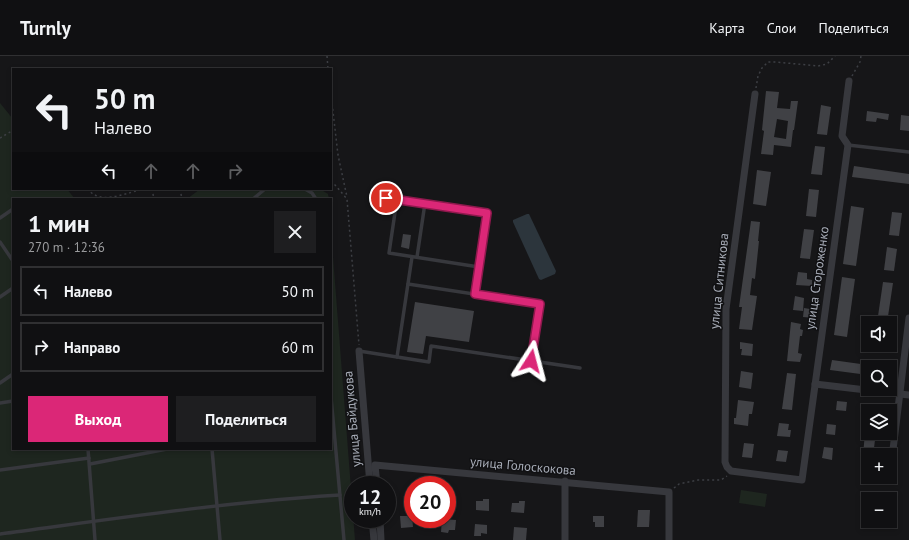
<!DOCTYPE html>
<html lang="ru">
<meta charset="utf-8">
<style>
body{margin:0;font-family:"PT Sans",sans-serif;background:#1e1e20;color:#f1f3f6;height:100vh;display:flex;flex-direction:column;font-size:15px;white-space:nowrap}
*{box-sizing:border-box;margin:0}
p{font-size:13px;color:#9c9d9f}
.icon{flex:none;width:22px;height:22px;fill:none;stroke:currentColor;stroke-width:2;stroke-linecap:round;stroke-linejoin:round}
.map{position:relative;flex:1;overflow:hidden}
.side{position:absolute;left:12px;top:142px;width:320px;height:252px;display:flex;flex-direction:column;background:#101012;border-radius:0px;box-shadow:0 2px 6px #0003,0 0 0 1px #303032}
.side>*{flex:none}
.hud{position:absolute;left:12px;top:12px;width:320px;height:122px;border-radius:0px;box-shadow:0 2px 6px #0003,0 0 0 1px #303032;background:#101012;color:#f1f3f6;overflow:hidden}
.controls{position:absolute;left:861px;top:260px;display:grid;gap:8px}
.controls a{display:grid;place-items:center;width:36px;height:36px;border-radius:0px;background:#101012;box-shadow:0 2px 6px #0003,0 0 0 1px #303032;font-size:20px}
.speed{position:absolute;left:344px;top:420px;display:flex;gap:8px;font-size:20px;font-weight:700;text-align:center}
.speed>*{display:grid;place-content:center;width:52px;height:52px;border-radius:50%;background:#101012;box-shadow:0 2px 6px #0003,0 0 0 1px #303032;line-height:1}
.speed small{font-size:10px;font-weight:400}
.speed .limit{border:6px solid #d22;background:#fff;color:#111}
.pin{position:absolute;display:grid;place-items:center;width:34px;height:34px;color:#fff;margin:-17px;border:2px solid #fff;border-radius:50%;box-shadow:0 1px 4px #0007}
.me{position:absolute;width:44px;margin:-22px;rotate:9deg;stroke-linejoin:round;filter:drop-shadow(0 0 3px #0008)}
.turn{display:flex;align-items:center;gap:14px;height:84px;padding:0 16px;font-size:18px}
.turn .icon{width:52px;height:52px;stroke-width:2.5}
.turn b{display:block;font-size:28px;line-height:34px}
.lanes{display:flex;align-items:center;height:38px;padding:0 16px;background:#0003;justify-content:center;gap:20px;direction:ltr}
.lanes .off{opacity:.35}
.round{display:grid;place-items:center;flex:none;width:42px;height:42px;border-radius:0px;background:#1e1e20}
.overview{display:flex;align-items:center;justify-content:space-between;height:68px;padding:0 16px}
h1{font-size:24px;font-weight:800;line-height:30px}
.action{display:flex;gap:8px;margin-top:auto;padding:8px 16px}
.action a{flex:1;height:46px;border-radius:0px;background:#db2777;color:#fff;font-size:16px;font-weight:800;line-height:46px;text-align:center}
.action a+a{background:#1e1e20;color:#f1f3f6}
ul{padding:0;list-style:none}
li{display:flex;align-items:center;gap:12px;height:50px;margin:0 8px 6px;padding:0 8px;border:2px solid #303032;border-radius:0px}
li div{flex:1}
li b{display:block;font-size:15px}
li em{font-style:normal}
header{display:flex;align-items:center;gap:24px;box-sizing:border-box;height:56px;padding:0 20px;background:#101012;border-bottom:1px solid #303032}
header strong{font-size:19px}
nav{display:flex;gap:22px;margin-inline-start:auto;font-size:14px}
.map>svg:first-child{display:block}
</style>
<header>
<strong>Turnly</strong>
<nav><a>Карта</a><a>Слои</a><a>Поделиться</a></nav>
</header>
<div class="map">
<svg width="909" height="484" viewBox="0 0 909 484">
<rect width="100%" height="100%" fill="#161618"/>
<g fill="#1e261f">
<path d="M 0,47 L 13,63 L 13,133 L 67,133 L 75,143 L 13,143 L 13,393 L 331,393 L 331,175 L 355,484 L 0,484 Z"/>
<path d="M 200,133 L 320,133 L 328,138 L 329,143 L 187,143 Z"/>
<path d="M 741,434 L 767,438 L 765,451 L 739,447 Z"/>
</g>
<path fill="#2c353c" d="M 527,158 L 529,158 L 556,215 L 555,218 L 541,224 L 539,223 L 513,166 L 513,164 Z"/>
<g fill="#404145" fill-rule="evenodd">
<path d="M 766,35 L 779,36 L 777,52 L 790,53 L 791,45 L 798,45 L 794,74 L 793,74 L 791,91 L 774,89 L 773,99 L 761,98 L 764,75 L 762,74 ZM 777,63 L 788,65 L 786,83 L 774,81 Z"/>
<path d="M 821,49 L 831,51 L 827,79 L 817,78 Z"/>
<path d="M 867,55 L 889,58 L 888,64 L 877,62 L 876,66 L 866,65 Z"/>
<path d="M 901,59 L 909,60 L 909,75 L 900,74 Z"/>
<path d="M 815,90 L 825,91 L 822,119 L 811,118 Z"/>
<path d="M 854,110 L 909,118 L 909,128 L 852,121 Z"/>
<path d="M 757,114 L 771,116 L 766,150 L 753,148 Z"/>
<path d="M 809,133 L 819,134 L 816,161 L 806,160 Z"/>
<path d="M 851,150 L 864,152 L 856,210 L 843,208 Z"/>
<path d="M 892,156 L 902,157 L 899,180 L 889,179 Z"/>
<path d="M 751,165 L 760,166 L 758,185 L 759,185 L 755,223 L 752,222 L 750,239 L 757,240 L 752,274 L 739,273 L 742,251 L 739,251 Z"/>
<path d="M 804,173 L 814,174 L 810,203 L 800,202 Z"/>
<path d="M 403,178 L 411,179 L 409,193 L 401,191 Z"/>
<path d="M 887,191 L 897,193 L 894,215 L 884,214 Z"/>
<path d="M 798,216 L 807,217 L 807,223 L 812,224 L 812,230 L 796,229 Z"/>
<path d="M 842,221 L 855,223 L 847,281 L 834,279 Z"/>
<path d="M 883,226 L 893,227 L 887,267 L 877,267 Z"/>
<path d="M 795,240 L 804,242 L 803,255 L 793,254 Z"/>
<path d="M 415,246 L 474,255 L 469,286 L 426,280 L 423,298 L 407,296 Z"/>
<path d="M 804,252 L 816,254 L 815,262 L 803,261 Z"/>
<path d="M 791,266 L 801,268 L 800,273 L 803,274 L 802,280 L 800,280 L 798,297 L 802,298 L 800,306 L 787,305 Z"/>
<path d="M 740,286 L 753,288 L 752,300 L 741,299 L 742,293 L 740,293 Z"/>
<path d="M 832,304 L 868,309 L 868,319 L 830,314 Z"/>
<path d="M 741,315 L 753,317 L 751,333 L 739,331 Z"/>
<path d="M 787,317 L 796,318 L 792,354 L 782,353 Z"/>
<path d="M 738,344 L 754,346 L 752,358 L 749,358 L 748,370 L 734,368 L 734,362 L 736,362 Z"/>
<path d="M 837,345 L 847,346 L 846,355 L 836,354 Z"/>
<path d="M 779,367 L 789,368 L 788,374 L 791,374 L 790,381 L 777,380 Z"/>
<path d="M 827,368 L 836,369 L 835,379 L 826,378 Z"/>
<path d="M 865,377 L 876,377 L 873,399 L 863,399 Z"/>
<path d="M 744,387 L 754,388 L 752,402 L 742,401 Z"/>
<path d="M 824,391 L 833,392 L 832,404 L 822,402 Z"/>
<path d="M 778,394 L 788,395 L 786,406 L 776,405 Z"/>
<path d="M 483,443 L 489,443 L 489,455 L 476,454 L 476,445 L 483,445 Z"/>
<path d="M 519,445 L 525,445 L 524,457 L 511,456 L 512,447 L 519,447 Z"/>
<path d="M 638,454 L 650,454 L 649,471 L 637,471 Z"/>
<path d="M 400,460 L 412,460 L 413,471 L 401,472 Z"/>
<path d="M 593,460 L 604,460 L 604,471 L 595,471 L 595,466 L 593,466 Z"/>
<path d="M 442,463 L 456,464 L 455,474 L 449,474 L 448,477 L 441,476 Z"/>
<path d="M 475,468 L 487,469 L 487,478 L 481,477 L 481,480 L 474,480 Z"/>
<path d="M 514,471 L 527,472 L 526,484 L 513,484 Z"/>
</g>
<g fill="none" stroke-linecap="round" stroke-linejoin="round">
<g stroke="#3d3f44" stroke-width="1.5" stroke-dasharray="2 3" stroke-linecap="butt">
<path d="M 327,0 L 328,13"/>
<path d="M 852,20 L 860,6 L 861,0"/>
<path d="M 756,32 L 758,20 L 762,12 L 768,6 L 776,6 L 818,10 L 827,8 L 835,0"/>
<path d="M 331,38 L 338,99 L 347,141"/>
<path d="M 0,82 L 12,75 L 13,76"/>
<path d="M 331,125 L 336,130 L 347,143 L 359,289"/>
<path d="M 87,133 C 90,135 92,138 95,139 C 107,146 130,136 143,133"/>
<path d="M 152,133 L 154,143"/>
<path d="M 180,133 L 182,143"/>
<path d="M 674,432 L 679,428 L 698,424 L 721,424 L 727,420"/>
</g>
<g stroke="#37383d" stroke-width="3.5">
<path d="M 848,89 L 909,96"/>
<path d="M 305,133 L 312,137 L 316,143"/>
<path d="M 376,140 L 487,157 L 475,238"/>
<path d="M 253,143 L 265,133"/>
<path d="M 397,143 L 389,197 L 479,211"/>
<path d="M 0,162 L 13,153"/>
<path d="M 0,186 L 13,205"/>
<path d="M 417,201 L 425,147"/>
<path d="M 408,228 L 540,248 L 531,305"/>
<path d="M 0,241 L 13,232"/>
<path d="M 359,295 L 429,306 L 431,290 L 580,312"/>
<path d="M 397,301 L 412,201"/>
<path d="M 0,327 L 13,318"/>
<path d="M 331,341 L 344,484"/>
<path d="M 0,347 L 13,345"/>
<path d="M 88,393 L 95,484"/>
<path d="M 212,393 L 220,484"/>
<path d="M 90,408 L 167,393"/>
<path d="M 0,414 L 89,402"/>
<path d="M 0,478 C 113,463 226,446 340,439"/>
</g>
<g stroke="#37383d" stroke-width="7">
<path d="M 755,38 L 726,253 L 725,406 L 727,411 L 731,415 L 802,424 L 848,89 L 842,80 L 849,25"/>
<path d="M 359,295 L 370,429"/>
<path d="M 815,328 L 909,339"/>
<path d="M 891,410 L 909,262"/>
<path d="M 377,429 L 375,409 L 669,436 L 669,484"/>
<path d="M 372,463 L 374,484"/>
<path d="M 380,463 L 381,484"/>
<path d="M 565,484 L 565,425"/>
</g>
</g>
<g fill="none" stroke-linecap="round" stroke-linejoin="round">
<g stroke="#8e194d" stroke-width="10">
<path id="route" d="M 386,142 L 487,157 L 475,238 L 540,248 L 531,305"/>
</g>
<use href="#route" stroke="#db2777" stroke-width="7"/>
</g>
<g text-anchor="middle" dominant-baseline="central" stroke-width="3" stroke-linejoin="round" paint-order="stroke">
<g font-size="13" fill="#a8adb8" stroke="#111113">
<text transform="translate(817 222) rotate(-82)">улица Стороженко</text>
<text transform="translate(719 225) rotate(-84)">улица Ситникова</text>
<text transform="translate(352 363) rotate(-95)">улица Байдукова</text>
<text transform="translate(523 410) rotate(5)">улица Голоскокова</text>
</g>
</g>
</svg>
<div class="controls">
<a><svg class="icon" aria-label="sound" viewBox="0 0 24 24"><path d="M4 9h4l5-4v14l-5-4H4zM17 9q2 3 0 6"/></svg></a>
<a><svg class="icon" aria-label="search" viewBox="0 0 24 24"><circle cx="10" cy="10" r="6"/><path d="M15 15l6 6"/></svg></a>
<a><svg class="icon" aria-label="layers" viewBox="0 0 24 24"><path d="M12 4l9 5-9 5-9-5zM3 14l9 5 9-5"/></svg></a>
<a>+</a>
<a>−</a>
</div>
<div class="speed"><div>12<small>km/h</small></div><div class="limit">20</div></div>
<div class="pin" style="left:386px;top:142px;background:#d93025"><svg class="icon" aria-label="arrive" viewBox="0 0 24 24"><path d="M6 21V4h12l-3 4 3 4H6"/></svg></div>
<svg class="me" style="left:531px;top:305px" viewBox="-20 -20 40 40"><path d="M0-17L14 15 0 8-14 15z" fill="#db2777" stroke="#fff" stroke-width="4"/></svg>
<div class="hud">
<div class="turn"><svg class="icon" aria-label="left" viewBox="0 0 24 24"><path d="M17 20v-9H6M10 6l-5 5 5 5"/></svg><div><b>50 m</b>Налево</div></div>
<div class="lanes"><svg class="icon" aria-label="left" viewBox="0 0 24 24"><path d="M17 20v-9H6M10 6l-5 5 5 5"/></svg><svg class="icon off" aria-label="ahead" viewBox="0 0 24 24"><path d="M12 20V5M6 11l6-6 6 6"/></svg><svg class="icon off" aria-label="ahead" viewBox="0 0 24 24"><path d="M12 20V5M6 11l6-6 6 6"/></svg><svg class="icon off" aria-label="right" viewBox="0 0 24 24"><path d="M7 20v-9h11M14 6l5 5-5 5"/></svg></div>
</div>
<section class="side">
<div class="overview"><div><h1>1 мин</h1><p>270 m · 12:36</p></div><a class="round"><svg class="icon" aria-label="close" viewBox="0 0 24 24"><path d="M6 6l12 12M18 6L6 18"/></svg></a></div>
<ul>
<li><svg class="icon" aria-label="left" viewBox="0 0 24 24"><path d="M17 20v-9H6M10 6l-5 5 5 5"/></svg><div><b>Налево</b></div><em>50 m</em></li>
<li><svg class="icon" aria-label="right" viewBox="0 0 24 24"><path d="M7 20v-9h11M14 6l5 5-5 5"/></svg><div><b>Направо</b></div><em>60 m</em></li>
</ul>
<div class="action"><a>Выход</a><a>Поделиться</a></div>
</section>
</div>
